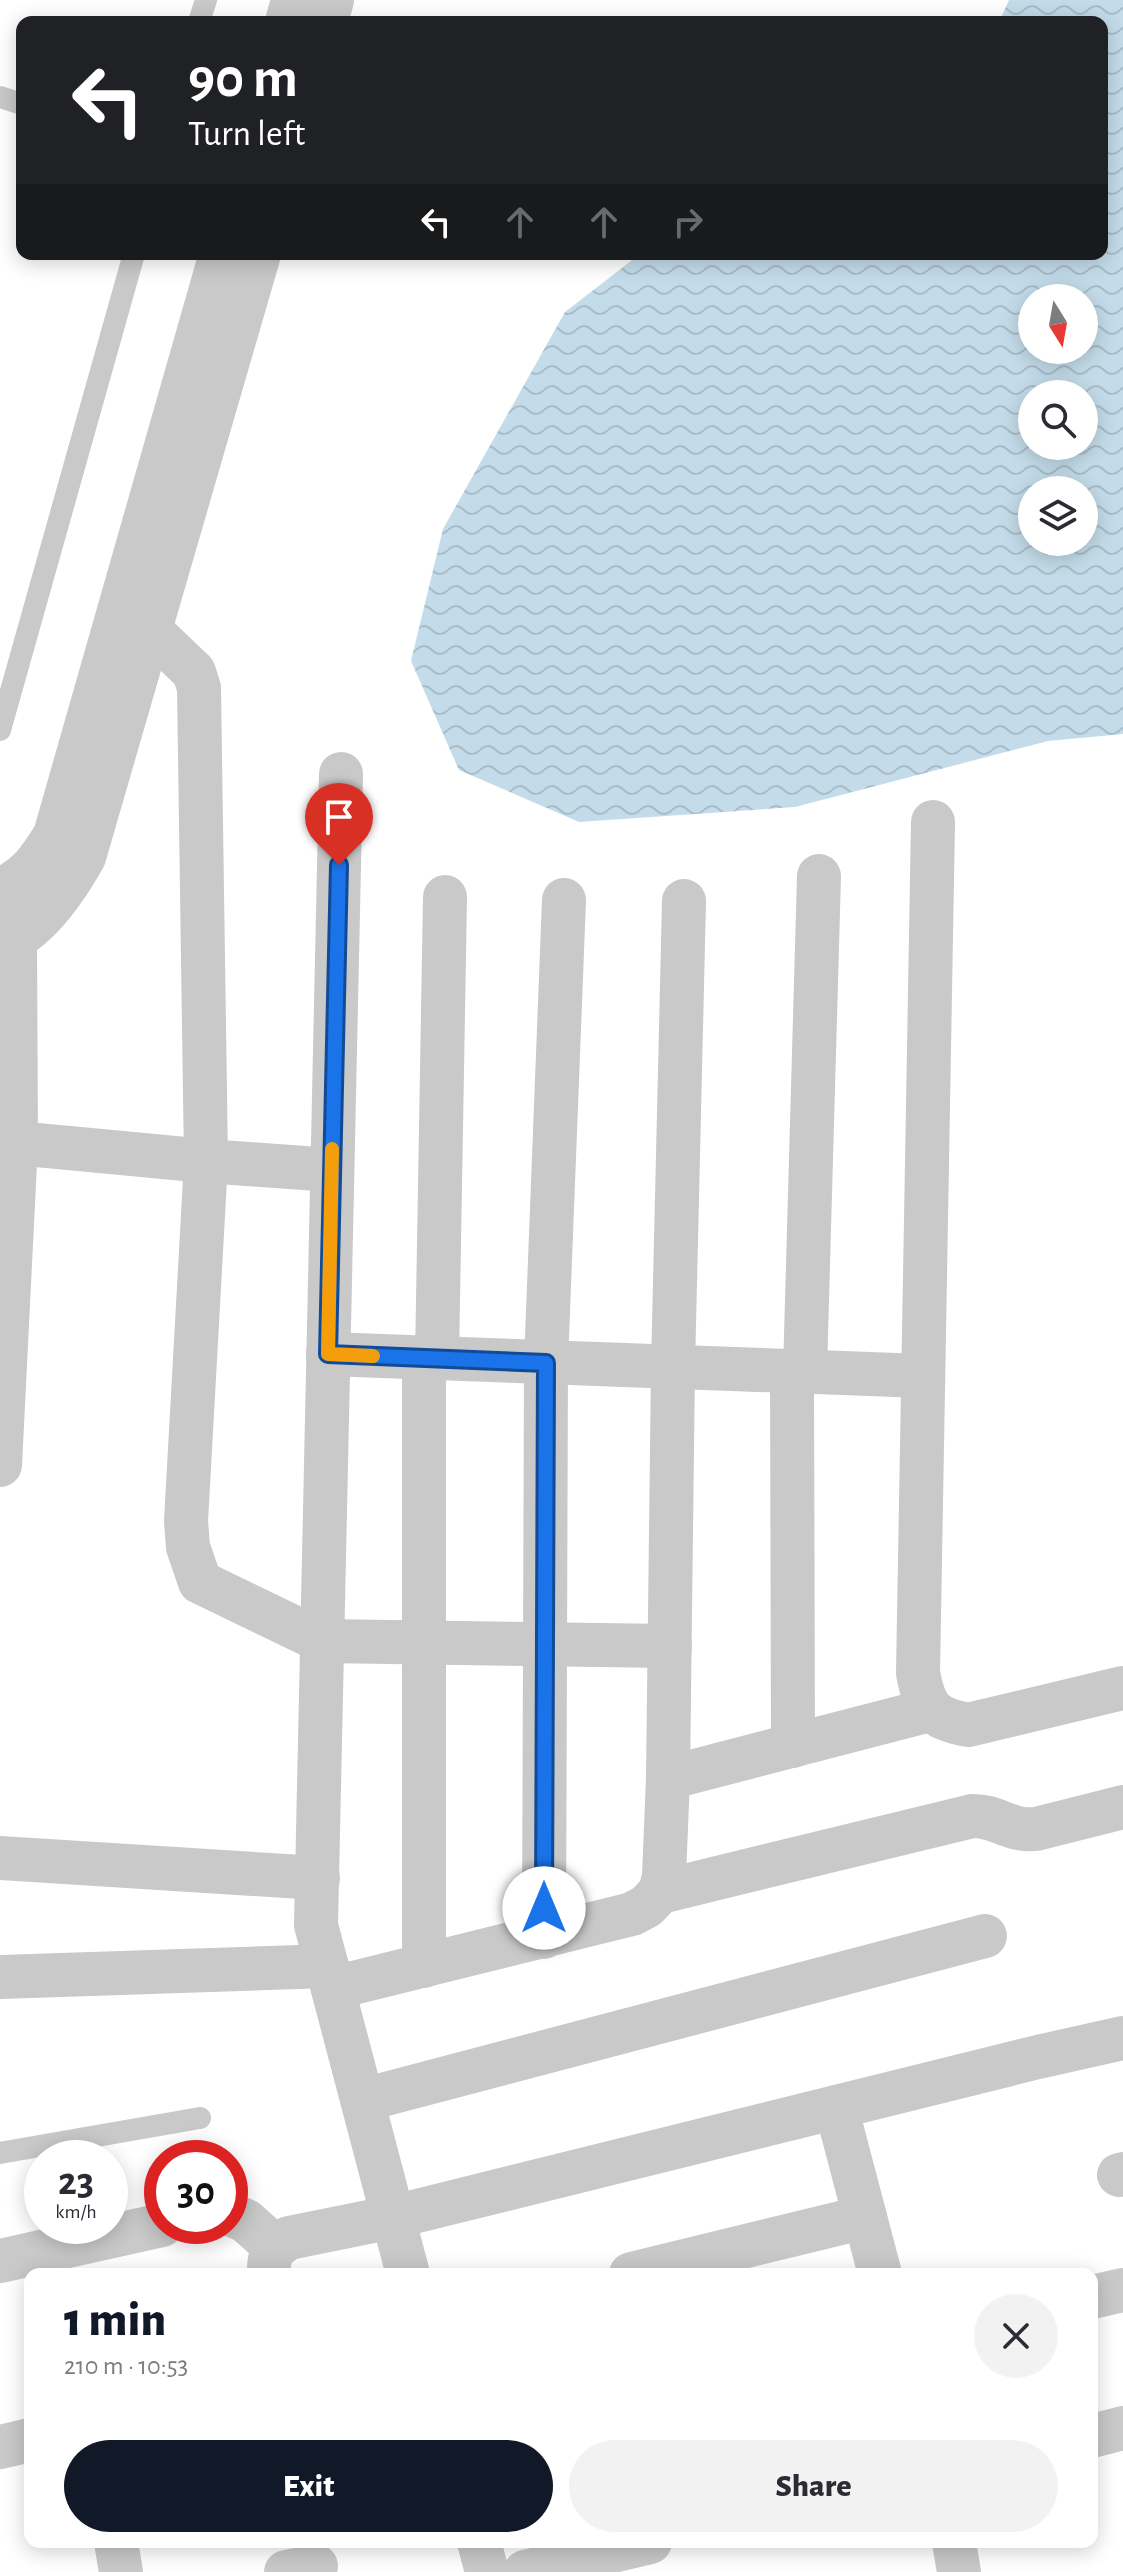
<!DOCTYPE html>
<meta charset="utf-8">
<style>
body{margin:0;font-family:"Alegreya Sans",sans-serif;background:#f2f2f3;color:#2b2b33;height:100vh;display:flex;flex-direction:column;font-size:30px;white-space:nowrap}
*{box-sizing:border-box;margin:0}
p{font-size:26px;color:#7c7c81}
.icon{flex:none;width:44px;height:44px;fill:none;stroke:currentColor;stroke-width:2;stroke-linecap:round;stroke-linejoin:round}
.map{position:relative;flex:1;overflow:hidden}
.sheet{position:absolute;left:24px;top:2268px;width:1074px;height:280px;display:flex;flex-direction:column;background:#fff;border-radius:16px;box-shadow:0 4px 20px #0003}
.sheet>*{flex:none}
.hud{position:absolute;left:16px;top:16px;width:1092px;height:244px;border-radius:16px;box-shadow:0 4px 20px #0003;background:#202124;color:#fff;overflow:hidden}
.needle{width:52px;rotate:169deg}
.buttons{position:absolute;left:1018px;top:284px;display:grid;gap:16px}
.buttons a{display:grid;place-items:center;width:80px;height:80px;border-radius:50%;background:#fff;box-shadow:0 4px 20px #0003;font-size:40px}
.speed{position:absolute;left:24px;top:2140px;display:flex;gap:16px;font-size:40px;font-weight:700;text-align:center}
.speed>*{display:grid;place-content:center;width:104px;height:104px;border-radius:50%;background:#fff;box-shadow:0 4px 20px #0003;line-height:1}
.speed small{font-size:20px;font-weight:400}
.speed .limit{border:12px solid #d22;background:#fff;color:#111}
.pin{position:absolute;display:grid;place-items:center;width:68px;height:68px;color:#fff;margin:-82px -34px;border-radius:50% 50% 50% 0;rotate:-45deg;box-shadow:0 0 8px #0007}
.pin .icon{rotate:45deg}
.me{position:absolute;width:88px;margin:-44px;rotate:0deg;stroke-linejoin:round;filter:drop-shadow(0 0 6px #0008)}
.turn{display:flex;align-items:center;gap:28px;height:168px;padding:0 40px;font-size:36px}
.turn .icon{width:104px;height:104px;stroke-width:2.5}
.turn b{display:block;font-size:56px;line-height:68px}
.lanes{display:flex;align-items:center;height:76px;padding:0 40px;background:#0003;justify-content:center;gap:40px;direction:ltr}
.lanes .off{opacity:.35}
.round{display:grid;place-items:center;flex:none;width:84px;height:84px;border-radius:42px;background:#f2f2f3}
.headline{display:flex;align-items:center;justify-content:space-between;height:136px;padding:0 40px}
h1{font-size:48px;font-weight:800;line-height:60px;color:#111827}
.primary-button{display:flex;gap:16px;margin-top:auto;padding:16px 40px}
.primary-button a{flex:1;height:92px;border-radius:48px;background:#111827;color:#fff;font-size:32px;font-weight:800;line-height:92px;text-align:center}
.primary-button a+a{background:#f2f2f3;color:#2b2b33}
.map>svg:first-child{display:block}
</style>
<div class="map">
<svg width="1123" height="2572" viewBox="0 0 1123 2572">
<defs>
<pattern id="water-waves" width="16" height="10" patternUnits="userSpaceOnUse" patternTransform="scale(2)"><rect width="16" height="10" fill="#c4dcea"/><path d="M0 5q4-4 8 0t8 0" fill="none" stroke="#a9bdc9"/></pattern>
</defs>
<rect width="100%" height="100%" fill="#fff"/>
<path fill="url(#water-waves)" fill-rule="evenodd" d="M 1009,0 L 1123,0 L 1123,734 L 1048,741 L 795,807 L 579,822 L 459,770 L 411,661 L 443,529 L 565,312 L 640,254 L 1102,254 L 1102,22 L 999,22 ZM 1032,298 L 1084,298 L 1084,350 L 1032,350 ZM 1032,394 L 1084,394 L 1084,446 L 1032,446 ZM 1032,490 L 1084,490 L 1084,542 L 1032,542 Z"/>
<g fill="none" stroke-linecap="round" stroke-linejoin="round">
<g stroke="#c9c9c9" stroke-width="22">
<path d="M 199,22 L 206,0"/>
<path d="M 0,97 L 22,104"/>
<path d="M 0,730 L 134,254"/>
<path d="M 0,2153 L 200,2118"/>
</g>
<g stroke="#c9c9c9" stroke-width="44">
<path d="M 150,630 L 194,672 L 199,688 L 206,1161 L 186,1521 L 188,1547 L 200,1582 L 322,1641 L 670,1646"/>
<path d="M 341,774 L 316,1925 L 408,2274"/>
<path d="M 933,822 L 918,1673 C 925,1709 932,1718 968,1725 L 1123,1688"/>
<path d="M 16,1143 L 206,1161 L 332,1170"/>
<path d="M 328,1354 L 923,1376"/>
<path d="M 437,1359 L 445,897"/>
<path d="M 792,1371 L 793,1746"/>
<path d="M 805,1371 L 819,876"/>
<path d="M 0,1465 L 16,1143 L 15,941 L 18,881"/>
<path d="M 668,1778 L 930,1710"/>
<path d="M 0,1858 L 318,1878"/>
<path d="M 660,1892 L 972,1816 C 997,1815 1009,1832 1036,1829 L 1123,1807"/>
<path d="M 544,1937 L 546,1363 L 564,900"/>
<path d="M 424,1966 L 424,1358"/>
<path d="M 0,1977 L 327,1966"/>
<path d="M 333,1988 L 632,1914 L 647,1906 L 660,1892 L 664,1876 L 668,1778 L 673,1367 L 684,901"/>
<path d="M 363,2100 L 985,1936"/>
<path d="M 836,2107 L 880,2274"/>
<path d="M 1119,2175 L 1123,2174"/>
<path d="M 230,2214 L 246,2221 L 275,2247"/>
<path d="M 0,2261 L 162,2225"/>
<path d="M 269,2274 C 268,2255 273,2247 289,2238 L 393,2217 L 1038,2057 L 1123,2038"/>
<path d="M 631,2274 L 865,2217"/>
<path d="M 1092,2297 L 1123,2290"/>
<path d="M 1092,2436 L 1123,2428"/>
<path d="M 0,2447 L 30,2440"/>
<path d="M 116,2542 L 121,2572"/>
<path d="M 479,2542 L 487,2572"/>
<path d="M 954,2542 L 959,2572"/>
<path d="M 286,2572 L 316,2566"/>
<path d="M 525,2572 L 650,2542"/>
</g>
<g stroke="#c9c9c9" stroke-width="44">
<path d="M 287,22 L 293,0"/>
<path d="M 326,22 L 332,0"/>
<path d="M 0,890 C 28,877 39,861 55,835 L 221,254"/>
<path d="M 0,945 C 36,934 66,889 84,857 L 259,254"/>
</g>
</g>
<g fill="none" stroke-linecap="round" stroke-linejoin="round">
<g stroke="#114b97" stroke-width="20">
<path id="route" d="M 339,865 L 328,1354 L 546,1363 L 544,1908"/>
</g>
<use href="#route" stroke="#1a73e8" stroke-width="14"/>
<path stroke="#f59e0b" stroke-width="14" d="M 332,1149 L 328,1354 L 373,1356"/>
</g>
</svg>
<div class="buttons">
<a><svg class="needle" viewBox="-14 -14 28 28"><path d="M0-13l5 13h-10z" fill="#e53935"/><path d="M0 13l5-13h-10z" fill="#7c7c81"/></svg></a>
<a><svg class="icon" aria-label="search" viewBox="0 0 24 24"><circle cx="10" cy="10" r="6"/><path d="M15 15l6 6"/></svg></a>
<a><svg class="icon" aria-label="layers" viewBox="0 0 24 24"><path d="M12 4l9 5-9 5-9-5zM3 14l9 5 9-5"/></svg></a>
</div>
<div class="speed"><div>23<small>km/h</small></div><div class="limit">30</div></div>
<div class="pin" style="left:339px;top:865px;background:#d93025"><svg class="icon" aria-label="arrive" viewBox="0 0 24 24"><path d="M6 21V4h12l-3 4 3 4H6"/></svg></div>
<svg class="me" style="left:544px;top:1908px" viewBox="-20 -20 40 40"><circle r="19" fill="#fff"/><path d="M0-13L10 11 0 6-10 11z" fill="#1a73e8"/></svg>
<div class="hud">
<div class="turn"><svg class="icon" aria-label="left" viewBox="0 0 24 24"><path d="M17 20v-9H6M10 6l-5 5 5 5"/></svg><div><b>90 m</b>Turn left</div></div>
<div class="lanes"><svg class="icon" aria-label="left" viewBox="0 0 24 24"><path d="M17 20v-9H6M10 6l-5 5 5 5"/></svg><svg class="icon off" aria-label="ahead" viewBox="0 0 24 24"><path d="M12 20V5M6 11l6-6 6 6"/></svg><svg class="icon off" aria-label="ahead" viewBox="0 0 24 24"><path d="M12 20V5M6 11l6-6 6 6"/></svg><svg class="icon off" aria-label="right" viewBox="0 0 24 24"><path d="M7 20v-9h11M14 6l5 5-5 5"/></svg></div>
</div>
<section class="sheet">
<div class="headline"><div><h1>1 min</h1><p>210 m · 10:53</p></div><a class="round"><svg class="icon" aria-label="close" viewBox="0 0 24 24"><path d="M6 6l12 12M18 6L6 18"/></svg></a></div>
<div class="primary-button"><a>Exit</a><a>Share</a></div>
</section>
</div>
